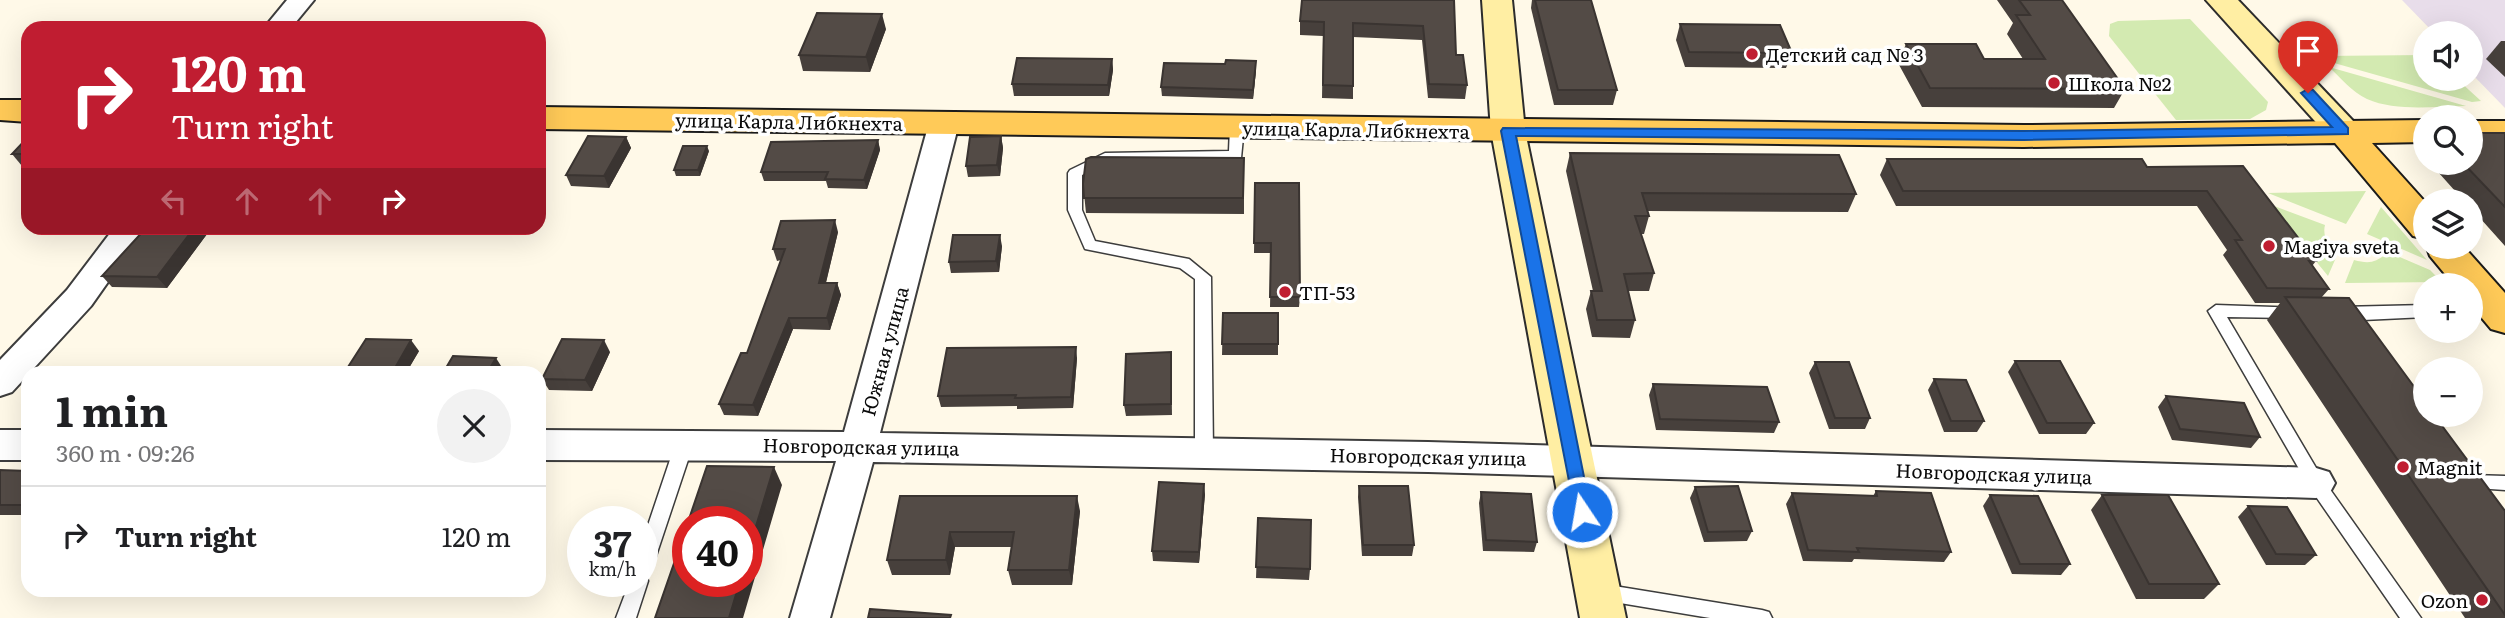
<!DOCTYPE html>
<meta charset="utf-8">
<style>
body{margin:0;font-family:Literata,serif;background:#f2f2f2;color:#202124;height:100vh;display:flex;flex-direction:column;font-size:26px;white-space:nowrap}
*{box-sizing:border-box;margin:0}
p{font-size:23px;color:#757577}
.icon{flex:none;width:38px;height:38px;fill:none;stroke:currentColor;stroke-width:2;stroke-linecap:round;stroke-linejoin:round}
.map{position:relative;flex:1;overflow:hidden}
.panel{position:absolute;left:21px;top:366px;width:525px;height:231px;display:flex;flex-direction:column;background:#fff;border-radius:21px;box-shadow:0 7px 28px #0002}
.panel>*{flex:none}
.banner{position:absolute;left:21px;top:21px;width:525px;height:214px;border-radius:21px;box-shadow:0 7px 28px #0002;background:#c01d31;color:#fff;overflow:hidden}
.controls{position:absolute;left:2413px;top:21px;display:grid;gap:14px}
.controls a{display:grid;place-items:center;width:70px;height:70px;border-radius:50%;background:#fff;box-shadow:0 7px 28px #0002;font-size:35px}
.speed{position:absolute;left:567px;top:506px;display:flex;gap:14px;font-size:35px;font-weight:700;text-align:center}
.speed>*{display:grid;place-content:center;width:91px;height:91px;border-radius:50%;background:#fff;box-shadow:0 7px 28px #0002;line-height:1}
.speed small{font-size:18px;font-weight:400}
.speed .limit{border:10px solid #d22;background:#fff;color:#111}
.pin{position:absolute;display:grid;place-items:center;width:60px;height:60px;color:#fff;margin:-72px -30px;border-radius:50% 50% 50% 0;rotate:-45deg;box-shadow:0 0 7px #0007}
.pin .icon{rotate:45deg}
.me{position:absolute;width:77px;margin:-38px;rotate:348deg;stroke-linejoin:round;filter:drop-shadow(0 0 5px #0008)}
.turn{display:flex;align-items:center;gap:24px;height:147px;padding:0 35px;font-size:32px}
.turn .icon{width:91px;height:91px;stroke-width:2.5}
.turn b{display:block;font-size:49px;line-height:60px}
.lanes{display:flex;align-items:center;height:66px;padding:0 35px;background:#0003;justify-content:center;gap:35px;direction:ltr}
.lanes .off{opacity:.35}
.round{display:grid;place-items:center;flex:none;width:74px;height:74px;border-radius:37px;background:#f2f2f2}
.overview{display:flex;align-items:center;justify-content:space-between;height:119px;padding:0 35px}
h1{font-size:42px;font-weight:700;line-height:52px}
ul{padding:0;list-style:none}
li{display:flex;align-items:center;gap:21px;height:98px;padding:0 35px;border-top:2px solid #e0e0e0}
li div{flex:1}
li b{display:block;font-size:26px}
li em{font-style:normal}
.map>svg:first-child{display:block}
</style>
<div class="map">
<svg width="2505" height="618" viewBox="0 0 2505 618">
<rect width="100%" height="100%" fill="#fff9e8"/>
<path fill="#e8ddea" d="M 2402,0 L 2505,0 L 2505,108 L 2471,73 L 2471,33 L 2434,33 Z"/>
<g fill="#d3eab1">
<path d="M 2190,19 L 2268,102 L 2266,110 L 2250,119 L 2176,120 L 2109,36 L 2110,24 L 2118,21 Z"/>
<path d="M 2425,55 L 2426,79 L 2457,79 L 2481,101 L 2472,102 L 2327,61 L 2322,56 Z"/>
<path d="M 2329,67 L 2466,106 C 2436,106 2396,112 2367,99 C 2352,92 2340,77 2329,67 Z"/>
<path d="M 2366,191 L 2346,224 L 2268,193 Z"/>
<path d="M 2269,204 L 2325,225 C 2322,237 2329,246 2338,253 L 2328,276 Z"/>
<path d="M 2381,207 L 2427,260 L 2367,234 Z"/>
<path d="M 2388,252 L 2430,270 L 2442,282 L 2345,283 L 2354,260 C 2369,264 2376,263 2388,252 Z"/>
</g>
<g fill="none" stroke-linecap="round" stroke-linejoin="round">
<g stroke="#3d3d3d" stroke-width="3">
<g id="lane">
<path d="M 1237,123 L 1244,127 L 1241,158 L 1107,163 L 1082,175 L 1082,210 L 1095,241 L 1189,259 L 1211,277 L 1213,452 L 1210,457 L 1204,459 L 1198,457 L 1195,452 L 1195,279 L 1180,268 L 1085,249 L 1068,210 L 1068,173 L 1070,170 L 1105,153 L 1229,151 L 1230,127 Z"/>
<path d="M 2216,305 L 2301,308 L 2303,312 L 2295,318 L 2227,317 L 2322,478 L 2421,618 L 2400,618 L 2310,488 L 2208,311 Z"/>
<path d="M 2426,305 L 2426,317 L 2342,321 L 2336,319 L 2332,313 L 2340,307 Z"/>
<path d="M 684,438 L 690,440 L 693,445 L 651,571 L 647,577 L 648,581 L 636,618 L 616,618 L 630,581 L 642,581 L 642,543 L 675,445 L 678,440 Z"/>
<path d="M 2465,472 L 2472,475 L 2505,476 L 2505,490 L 2461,487 L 2456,479 L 2459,474 Z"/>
<path d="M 1602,584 L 1762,610 L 1769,612 L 1772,618 L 1710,618 L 1602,600 L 1595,598 L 1593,592 L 1595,586 Z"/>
</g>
</g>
<g stroke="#3d3d3d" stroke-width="4">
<g id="street">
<path d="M 287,0 L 314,0 L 291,28 L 264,28 Z"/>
<path d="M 944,114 L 954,116 L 959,123 L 880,433 L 1428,442 L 2316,468 L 2329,472 L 2335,483 L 2329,494 L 2316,498 L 1428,472 L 873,462 L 830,618 L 790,618 L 836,461 L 539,460 L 539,430 L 844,432 L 929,123 L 934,116 Z"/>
<path d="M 114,228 L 146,228 L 91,306 L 12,392 L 0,396 L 0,360 L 67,290 Z"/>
<rect x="0" y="430" width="28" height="30"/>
</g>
</g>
<g stroke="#2c2c2c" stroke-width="4">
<g id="secondary">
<path d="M 1482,0 L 1512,0 L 1525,131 L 1626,618 L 1580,618 L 1491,131 Z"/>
<path d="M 2206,0 L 2238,0 L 2355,123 L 2360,131 L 2355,139 L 2343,142 L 2331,139 Z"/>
</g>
</g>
<g stroke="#1b1b1b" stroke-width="4">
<g id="primary">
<path d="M 0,100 L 28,100 L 28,122 L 0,120 Z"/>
<path d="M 539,107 L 2024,125 L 2426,120 L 2426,142 L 2372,143 L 2426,203 L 2426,239 L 2413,236 L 2335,143 L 2024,147 L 539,129 Z"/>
<rect x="2471" y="121" width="34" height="22"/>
<path d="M 2426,245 L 2464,247 L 2505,293 L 2505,333 L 2491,329 L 2471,305 L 2471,285 L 2454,285 L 2430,256 Z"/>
</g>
</g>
<use href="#lane" fill="#fff" fill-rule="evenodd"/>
<use href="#street" fill="#fff" fill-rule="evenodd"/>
<use href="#secondary" fill="#ffeea3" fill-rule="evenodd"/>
<use href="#primary" fill="#ffca58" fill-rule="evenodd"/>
</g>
<g fill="#47403c">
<path d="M 1454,0 L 1456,55 L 1467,85 L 1465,99 L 1428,98 L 1422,40 L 1353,37 L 1353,99 L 1322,98 L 1323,36 L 1300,35 L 1300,21 Z"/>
<path d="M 1532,0 L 1591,0 L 1617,90 L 1613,105 L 1554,105 L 1531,8 Z"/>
<path d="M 1997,0 L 2062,0 L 2125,89 L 2114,108 L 1922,107 L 1898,63 L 1906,44 L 1984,59 L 2023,59 L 2007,34 L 2013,23 Z"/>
<path d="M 1680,24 L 1792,53 L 1786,68 L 1685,67 L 1676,40 Z"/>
<path d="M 886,29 L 870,72 L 803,71 L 799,55 Z"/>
<path d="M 2501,41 L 2505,41 L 2505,77 L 2486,59 Z"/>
<path d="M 1112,59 L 1113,70 L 1109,96 L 1014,96 L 1012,84 Z"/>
<path d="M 1225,64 L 1256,70 L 1253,99 L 1162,96 L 1161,87 Z"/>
<path d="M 2505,133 L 2505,246 L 2471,208 L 2471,201 L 2464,201 L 2430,163 L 2471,163 Z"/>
<path d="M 1001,136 L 1003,148 L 1000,176 L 968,177 L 966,166 Z"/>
<path d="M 28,137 L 28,166 L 22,166 L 12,154 Z"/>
<path d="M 626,137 L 631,148 L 609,188 L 571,186 L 566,175 Z"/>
<path d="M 878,140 L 880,150 L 867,189 L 828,188 L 826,181 L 764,181 L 761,172 Z"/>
<path d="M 2426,145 L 2426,158 L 2420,152 Z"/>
<path d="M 709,151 L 700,176 L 676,176 L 674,170 Z"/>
<path d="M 1570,153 L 1856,194 L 1848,212 L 1647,211 L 1649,216 L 1644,234 L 1641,234 L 1654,273 L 1649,291 L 1628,291 L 1635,320 L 1630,338 L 1592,337 L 1586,309 L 1591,291 L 1593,291 L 1566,171 Z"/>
<path d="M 1244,158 L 1244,214 L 1086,213 L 1083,184 Z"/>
<path d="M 1887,159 L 2147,167 L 2243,166 L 2316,261 L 2312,266 L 2329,289 L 2321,298 L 2505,511 L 2505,618 L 2465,618 L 2267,320 L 2280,303 L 2255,303 L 2223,255 L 2227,250 L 2197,206 L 1896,206 L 1880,175 Z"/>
<path d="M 1255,183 L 1300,297 L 1299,307 L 1270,307 L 1271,253 L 1254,253 Z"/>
<path d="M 146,228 L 207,228 L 210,230 L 167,288 L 112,287 L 102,276 Z"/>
<path d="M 838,232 L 826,283 L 837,283 L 841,295 L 830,330 L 793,329 L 758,416 L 724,415 L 719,404 L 747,353 L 781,260 L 777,261 L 773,249 Z"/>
<path d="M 1002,246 L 999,272 L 951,273 L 949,262 Z"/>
<path d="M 1223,313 L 1278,313 L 1278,355 L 1222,355 Z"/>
<path d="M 419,351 L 406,373 L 353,373 L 348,367 Z"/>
<path d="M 610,352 L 592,391 L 549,390 L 542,379 Z"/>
<path d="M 1171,352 L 1172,415 L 1126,416 L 1124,405 Z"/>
<path d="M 1077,358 L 1073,408 L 1017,409 L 1017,406 L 941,407 L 938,396 Z"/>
<path d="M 2015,361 L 2094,423 L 2086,434 L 2039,434 L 2008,372 Z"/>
<path d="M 1815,362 L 1870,418 L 1865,429 L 1829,429 L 1809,373 Z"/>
<path d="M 1934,379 L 1984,421 L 1977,432 L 1944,432 L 1928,390 Z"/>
<path d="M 1653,384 L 1779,422 L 1774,433 L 1656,430 L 1649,395 Z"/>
<path d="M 2166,396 L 2260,437 L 2251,448 L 2172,440 L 2158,407 Z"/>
<path d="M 0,470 L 28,471 L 28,515 L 0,515 Z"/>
<path d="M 1359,486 L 1414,545 L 1412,556 L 1362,556 L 1358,497 Z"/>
<path d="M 1695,487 L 1752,531 L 1747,541 L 1704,542 L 1690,498 Z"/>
<path d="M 1876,491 L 1951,552 L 1944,562 L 1854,559 L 1852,562 L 1803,561 L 1786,504 L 1792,493 L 1873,496 Z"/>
<path d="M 1481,492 L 1537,542 L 1534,552 L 1483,551 L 1479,503 Z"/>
<path d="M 1205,494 L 1199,563 L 1153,561 L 1152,551 Z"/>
<path d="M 1990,495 L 2070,564 L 2061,575 L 2012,574 L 1983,506 Z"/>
<path d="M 2102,495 L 2219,584 L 2204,599 L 2136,599 L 2091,510 Z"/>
<path d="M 900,496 L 1080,511 L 1072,585 L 1012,585 L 1008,570 L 1012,547 L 955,547 L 950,575 L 892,575 L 887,560 Z"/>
<path d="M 2248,506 L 2316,555 L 2305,565 L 2266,565 L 2238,517 Z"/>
<path d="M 1258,518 L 1310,569 L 1309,580 L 1256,578 Z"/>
</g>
<g fill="#3a3431">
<path d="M 882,14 L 886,29 L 870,72 L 866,57 Z"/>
<path d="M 1112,59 L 1113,70 L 1109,96 L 1108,85 Z"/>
<path d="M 1256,61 L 1256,70 L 1253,99 L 1253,90 Z"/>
<path d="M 1001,136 L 1003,148 L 1000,176 L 997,165 Z"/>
<path d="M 626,137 L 631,148 L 609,188 L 604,176 Z"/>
<path d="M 878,140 L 880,150 L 867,189 L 864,180 Z"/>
<path d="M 707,146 L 709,151 L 700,176 L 698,170 Z"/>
<path d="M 835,220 L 838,232 L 823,294 L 819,283 Z"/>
<path d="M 194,228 L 207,228 L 210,230 L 167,288 L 157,277 Z"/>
<path d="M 1000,235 L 1002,246 L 999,272 L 996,261 Z"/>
<path d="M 837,283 L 841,295 L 830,330 L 827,318 Z"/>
<path d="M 789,318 L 793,329 L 758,416 L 753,405 Z"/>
<path d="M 411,340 L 419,351 L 406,373 L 398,373 L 395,368 Z"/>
<path d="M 604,340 L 610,352 L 592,391 L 585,380 Z"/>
<path d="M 1076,347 L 1077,358 L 1073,408 L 1071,397 Z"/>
<path d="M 496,358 L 503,369 L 501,373 L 487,373 Z"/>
<path d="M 774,467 L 782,485 L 743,618 L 729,618 L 740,581 L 747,581 L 747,556 Z"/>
<path d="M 539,480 L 545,488 L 539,500 Z"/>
<path d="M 1204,484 L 1205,494 L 1199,563 L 1199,552 Z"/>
<path d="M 1077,496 L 1080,511 L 1072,585 L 1069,570 Z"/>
<path d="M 950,532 L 955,547 L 950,575 L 946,560 Z"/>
</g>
<g fill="#534b46" stroke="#3a3431" stroke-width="2">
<path d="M 1302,0 L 1454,0 L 1456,55 L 1463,55 L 1467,85 L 1429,84 L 1423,26 L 1353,23 L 1353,86 L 1323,85 L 1324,22 L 1300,21 Z"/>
<path d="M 1535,0 L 1591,0 L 1617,90 L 1558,90 Z"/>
<path d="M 2019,0 L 2062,0 L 2125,89 L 1930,88 L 1906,44 L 1976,44 L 1984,59 L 2045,59 L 2016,15 L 2030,15 Z"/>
<path d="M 817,13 L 882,14 L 866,57 L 799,55 Z"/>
<path d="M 1680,24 L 1780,25 L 1792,53 L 1689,52 Z"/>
<path d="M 1017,58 L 1112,59 L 1108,85 L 1012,84 Z"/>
<path d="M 1226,60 L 1256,61 L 1253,90 L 1161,87 L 1164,63 L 1225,64 Z"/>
<path d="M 2471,133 L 2505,133 L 2505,207 L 2463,163 L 2471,163 Z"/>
<path d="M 588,136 L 626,137 L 604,176 L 566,175 Z"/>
<path d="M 1001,136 L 997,165 L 966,166 L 970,137 Z"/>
<path d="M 28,137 L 28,154 L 12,154 Z"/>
<path d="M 878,140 L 864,180 L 825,179 L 828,172 L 761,172 L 771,142 Z"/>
<path d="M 683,146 L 707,146 L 698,170 L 674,170 Z"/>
<path d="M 1570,153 L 1839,155 L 1856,194 L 1642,193 L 1649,216 L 1635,216 L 1654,273 L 1624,274 L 1635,320 L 1597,320 L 1591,291 L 1602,291 Z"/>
<path d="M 1091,157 L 1244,158 L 1243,198 L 1084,198 L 1083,184 L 1086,159 Z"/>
<path d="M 1887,159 L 2142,159 L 2147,167 L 2243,166 L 2316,261 L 2309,261 L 2329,289 L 2267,288 L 2235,240 L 2242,240 L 2207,191 L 1903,191 Z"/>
<path d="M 1255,183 L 1299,183 L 1300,297 L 1270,297 L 1271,243 L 1254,243 Z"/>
<path d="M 835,220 L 819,283 L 837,283 L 827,318 L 789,318 L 753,405 L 719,404 L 741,353 L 747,353 L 785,249 L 773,249 L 781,221 Z"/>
<path d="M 146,228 L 194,228 L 157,277 L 102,276 Z"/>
<path d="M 953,235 L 1000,235 L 996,261 L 949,262 Z"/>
<path d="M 2285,297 L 2349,298 L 2426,403 L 2426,415 L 2434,415 L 2505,511 L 2505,615 Z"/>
<path d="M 1223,313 L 1278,313 L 1278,344 L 1222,344 Z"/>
<path d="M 366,339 L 411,340 L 395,368 L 348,367 Z"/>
<path d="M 562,339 L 604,340 L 585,380 L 542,379 Z"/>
<path d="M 1076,347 L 1071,397 L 1015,398 L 1016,395 L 938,396 L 947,348 Z"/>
<path d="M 1171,352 L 1171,404 L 1124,405 L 1126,354 Z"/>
<path d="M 453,356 L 496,358 L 487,373 L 443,373 Z"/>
<path d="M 2015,361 L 2060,361 L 2094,423 L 2047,423 Z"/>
<path d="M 1815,362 L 1849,362 L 1870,418 L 1835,418 Z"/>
<path d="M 164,368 L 192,368 L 188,373 L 161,373 Z"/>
<path d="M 1934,379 L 1966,380 L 1984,421 L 1951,421 Z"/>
<path d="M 1653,384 L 1767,387 L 1779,422 L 1660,419 Z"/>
<path d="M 2166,396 L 2244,403 L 2260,437 L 2180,429 Z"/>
<path d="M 707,466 L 774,467 L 747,556 L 747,522 L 688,522 Z"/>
<path d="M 0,470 L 28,471 L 28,505 L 0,505 Z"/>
<path d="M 1159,482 L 1204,484 L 1199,552 L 1152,551 Z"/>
<path d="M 1359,486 L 1408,486 L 1414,545 L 1363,545 Z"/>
<path d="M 1738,486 L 1752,531 L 1708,532 L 1695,487 Z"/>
<path d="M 1876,491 L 1931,493 L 1951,552 L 1857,548 L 1859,552 L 1808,550 L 1792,493 L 1877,496 Z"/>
<path d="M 1481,492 L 1531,494 L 1537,542 L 1486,540 Z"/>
<path d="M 1990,495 L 2038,496 L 2070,564 L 2020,564 Z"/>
<path d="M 2102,495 L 2168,495 L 2219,584 L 2149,584 Z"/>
<path d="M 900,496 L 1077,496 L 1069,570 L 1008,570 L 1014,532 L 950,532 L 946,560 L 887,560 Z"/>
<path d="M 2248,506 L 2287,507 L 2316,555 L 2276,554 Z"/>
<path d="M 1258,518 L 1311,520 L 1310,569 L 1256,567 Z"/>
<path d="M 688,523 L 688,581 L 740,581 L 729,618 L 655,618 Z"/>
<path d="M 870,609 L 951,615 L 950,618 L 868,618 Z"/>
</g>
<path fill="#1a73e8" stroke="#114b97" stroke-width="2" d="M 2308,89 L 2313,90 L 2348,128 L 2348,134 L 2024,140 L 1516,136 L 1591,512 L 1589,517 L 1582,520 L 1576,517 L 1501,131 L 1503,128 L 2024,131 L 2332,127 L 2301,93 Z"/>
<g fill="#c01d31" stroke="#fff" stroke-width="2.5">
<circle cx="1752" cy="54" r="7"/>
<circle cx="2054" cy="83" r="7"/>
<circle cx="2269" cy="246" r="7"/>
<circle cx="1285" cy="292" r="7"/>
<circle cx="2403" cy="467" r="7"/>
<circle cx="2482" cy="600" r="7"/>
</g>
<g text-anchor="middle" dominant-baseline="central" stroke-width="7" stroke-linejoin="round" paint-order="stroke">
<g font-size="19" fill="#0a0a0a" stroke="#fff" text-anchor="start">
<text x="1766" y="54">Детский сад № 3</text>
<text x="2068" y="83">Школа №2</text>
<text x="2283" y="246">Magiya sveta</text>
<text x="1299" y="292">ТП-53</text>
<text x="2417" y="467">Magnit</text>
<text x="2468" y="600" text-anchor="end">Ozon</text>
</g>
<g font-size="19" fill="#0a0a0a" stroke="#fff">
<text transform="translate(789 121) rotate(1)">улица Карла Либкнехта</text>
<text transform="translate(1356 129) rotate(1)">улица Карла Либкнехта</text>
<text transform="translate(884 351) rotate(-75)">Южная улица</text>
<text transform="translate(861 446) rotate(1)">Новгородская улица</text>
<text transform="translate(1428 456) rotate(1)">Новгородская улица</text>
<text transform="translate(1994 473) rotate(2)">Новгородская улица</text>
</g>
</g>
</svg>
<div class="controls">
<a><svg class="icon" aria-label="sound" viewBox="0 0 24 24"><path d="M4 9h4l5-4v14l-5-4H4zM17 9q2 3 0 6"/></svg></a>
<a><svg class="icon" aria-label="search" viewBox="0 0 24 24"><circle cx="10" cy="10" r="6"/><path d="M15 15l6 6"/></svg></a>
<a><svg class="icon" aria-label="layers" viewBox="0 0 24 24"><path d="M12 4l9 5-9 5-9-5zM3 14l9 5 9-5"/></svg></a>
<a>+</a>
<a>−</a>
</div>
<div class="speed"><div>37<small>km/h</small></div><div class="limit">40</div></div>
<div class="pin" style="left:2308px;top:93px;background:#d93025"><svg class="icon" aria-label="arrive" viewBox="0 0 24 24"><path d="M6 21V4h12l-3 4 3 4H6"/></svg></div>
<svg class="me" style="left:1582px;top:512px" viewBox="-20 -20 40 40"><circle r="17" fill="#1a73e8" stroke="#fff" stroke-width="3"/><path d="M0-11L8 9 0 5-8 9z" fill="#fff"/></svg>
<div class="banner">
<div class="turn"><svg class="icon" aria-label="right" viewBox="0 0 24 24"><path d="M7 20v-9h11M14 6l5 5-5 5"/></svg><div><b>120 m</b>Turn right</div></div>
<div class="lanes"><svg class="icon off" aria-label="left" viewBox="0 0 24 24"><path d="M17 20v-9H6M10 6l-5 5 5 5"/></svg><svg class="icon off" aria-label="ahead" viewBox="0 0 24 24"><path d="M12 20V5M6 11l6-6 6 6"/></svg><svg class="icon off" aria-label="ahead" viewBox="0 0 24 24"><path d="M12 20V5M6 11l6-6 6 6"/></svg><svg class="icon" aria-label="right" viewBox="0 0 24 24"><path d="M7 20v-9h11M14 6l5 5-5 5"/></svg></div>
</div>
<section class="panel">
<div class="overview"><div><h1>1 min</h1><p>360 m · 09:26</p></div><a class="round"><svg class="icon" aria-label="close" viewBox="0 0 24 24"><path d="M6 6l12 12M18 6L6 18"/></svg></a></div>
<ul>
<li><svg class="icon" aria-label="right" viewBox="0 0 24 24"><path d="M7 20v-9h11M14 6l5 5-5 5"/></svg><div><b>Turn right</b></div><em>120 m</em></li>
</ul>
</section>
</div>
